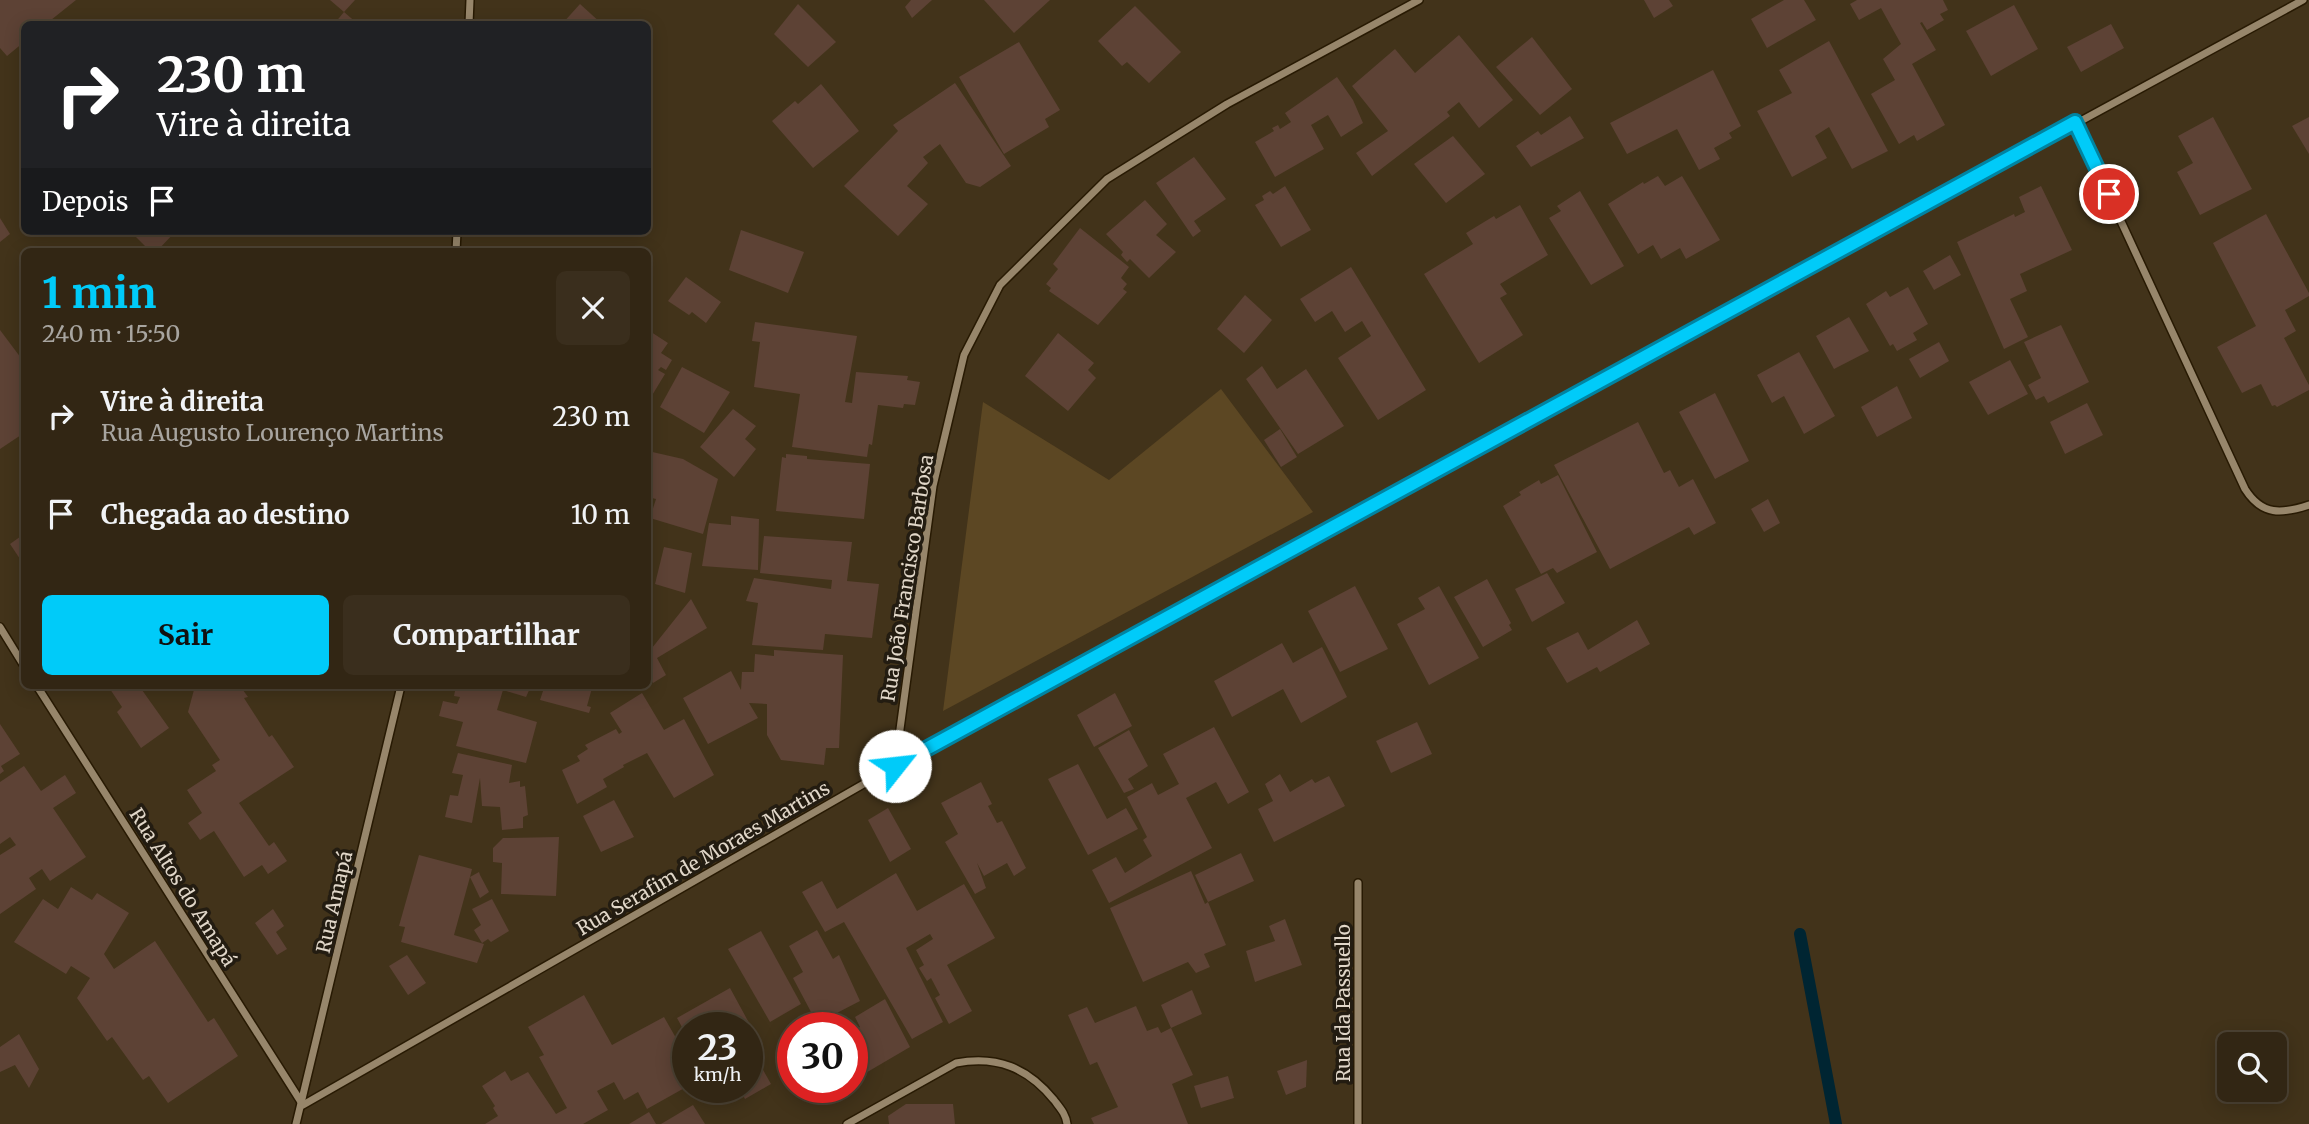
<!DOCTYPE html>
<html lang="pt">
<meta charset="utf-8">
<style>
body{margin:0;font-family:Merriweather,serif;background:#3a2e1d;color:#f1f3f6;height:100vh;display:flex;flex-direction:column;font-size:26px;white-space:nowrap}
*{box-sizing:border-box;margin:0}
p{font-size:23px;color:#a8a5a0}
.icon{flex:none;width:38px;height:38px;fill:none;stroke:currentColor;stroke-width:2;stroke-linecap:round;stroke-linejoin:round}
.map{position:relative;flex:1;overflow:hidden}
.details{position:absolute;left:21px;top:248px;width:630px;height:441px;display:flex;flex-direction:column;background:#322614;border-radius:10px;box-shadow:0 4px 18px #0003,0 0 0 2px #4d4334}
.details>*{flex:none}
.hud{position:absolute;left:21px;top:21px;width:630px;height:214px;border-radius:10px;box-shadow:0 4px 18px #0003,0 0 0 2px #4d4334;background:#202124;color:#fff;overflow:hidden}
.buttons{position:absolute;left:2217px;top:1032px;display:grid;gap:14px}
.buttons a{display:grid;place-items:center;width:70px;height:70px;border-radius:10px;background:#322614;box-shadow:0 4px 18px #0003,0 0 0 2px #4d4334;font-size:35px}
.speed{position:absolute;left:672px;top:1012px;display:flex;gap:14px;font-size:35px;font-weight:700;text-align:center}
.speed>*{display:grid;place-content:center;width:91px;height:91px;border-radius:50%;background:#322614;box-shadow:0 4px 18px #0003,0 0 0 2px #4d4334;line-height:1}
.speed small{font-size:18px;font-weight:400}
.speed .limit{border:10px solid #d22;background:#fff;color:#111}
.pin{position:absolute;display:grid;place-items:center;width:60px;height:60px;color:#fff;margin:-30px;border:4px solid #fff;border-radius:50%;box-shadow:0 2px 7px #0007}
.me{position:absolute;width:77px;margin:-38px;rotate:61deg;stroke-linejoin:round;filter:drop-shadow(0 0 5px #0008)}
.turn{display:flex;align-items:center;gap:24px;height:147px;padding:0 21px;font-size:32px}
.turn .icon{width:91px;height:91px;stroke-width:2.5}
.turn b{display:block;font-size:49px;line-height:60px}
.then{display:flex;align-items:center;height:66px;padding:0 21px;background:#0003;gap:14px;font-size:26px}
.round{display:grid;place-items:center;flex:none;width:74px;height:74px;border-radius:10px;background:#3a2e1d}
.head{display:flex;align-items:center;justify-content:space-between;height:119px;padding:0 21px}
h1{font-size:42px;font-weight:700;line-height:52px;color:#00cbf9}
.action{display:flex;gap:14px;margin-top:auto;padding:14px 21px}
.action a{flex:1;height:80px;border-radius:10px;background:#00cbf9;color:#111;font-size:28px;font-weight:700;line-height:80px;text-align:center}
.action a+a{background:#3a2e1d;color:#f1f3f6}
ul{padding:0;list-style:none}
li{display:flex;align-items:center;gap:21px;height:98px;padding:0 21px}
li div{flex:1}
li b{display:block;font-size:26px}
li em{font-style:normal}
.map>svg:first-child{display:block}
</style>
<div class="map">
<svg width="2309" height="1124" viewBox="0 0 2309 1124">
<rect width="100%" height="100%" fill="#42331a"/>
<path fill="#5c4723" d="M 1221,389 L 1313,512 L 943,711 L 983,402 L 1109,480 Z"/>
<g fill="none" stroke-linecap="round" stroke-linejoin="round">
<path stroke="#002532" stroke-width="12" d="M 1800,934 L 1836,1124"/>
</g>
<g fill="#5d4235">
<path d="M 0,0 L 76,0 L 46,24 L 24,24 L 24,42 L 7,56 L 0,48 Z"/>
<path d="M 330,0 L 355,0 L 344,12 Z"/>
<path d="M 911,0 L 932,0 L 912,18 L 905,7 Z"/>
<path d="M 984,0 L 1050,0 L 1014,33 Z"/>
<path d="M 1644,0 L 1669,0 L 1673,6 L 1654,18 Z"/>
<path d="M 1784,0 L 1804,0 L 1816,20 L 1767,48 L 1751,19 Z"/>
<path d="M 1857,0 L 1943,0 L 1948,10 L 1940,14 L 1944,20 L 1927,30 L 1922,22 L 1920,23 L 1936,50 L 1912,64 L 1945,125 L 1917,141 L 1914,135 L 1899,144 L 1871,94 L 1895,80 L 1883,59 L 1901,44 L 1881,8 L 1859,20 L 1850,4 Z"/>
<path d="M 580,4 L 602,24 L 562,24 Z"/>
<path d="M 798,4 L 836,42 L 808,67 L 774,34 Z"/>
<path d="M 2014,5 L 2038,49 L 1991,76 L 1966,31 Z"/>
<path d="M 1135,6 L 1181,52 L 1149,83 L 1127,62 L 1122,66 L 1098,41 Z"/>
<path d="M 344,12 L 358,24 L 334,24 Z"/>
<path d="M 2111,24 L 2124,48 L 2081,72 L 2067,47 Z"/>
<path d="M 1459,35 L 1513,100 L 1479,128 L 1459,102 L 1447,112 L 1450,116 L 1372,176 L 1356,153 L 1388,131 L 1352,86 L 1395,49 L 1415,73 Z"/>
<path d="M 1532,37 L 1572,89 L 1540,115 L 1496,67 Z"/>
<path d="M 1829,41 L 1888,151 L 1852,169 L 1829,127 L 1815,136 L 1827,158 L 1792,177 L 1757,111 L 1792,93 L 1779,70 Z"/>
<path d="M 1019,42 L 1060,110 L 1045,119 L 1049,127 L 1004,154 L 959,77 Z"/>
<path d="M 1713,70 L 1741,126 L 1729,133 L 1732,138 L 1714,148 L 1720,159 L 1699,170 L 1677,129 L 1627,154 L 1610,123 Z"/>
<path d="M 1337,77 L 1353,100 L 1363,123 L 1341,137 L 1328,115 L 1311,125 L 1324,149 L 1275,177 L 1255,142 L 1274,131 L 1272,128 L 1278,125 L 1280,129 L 1291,122 L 1285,113 Z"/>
<path d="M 955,83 L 1011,166 L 980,187 L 966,183 L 940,144 L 923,157 L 928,163 L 907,186 L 928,204 L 898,236 L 844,186 L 898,131 L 893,125 Z"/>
<path d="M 821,84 L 859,131 L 813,168 L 772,121 L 795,101 L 798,104 Z"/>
<path d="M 1570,116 L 1584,138 L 1531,167 L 1516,146 L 1538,131 L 1541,135 Z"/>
<path d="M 2213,117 L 2252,189 L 2200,215 L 2177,172 L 2193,163 L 2178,136 Z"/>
<path d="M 2309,117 L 2309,154 L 2292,126 Z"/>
<path d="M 1453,136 L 1485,174 L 1446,203 L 1414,164 Z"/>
<path d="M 1194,157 L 1226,199 L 1194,221 L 1201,231 L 1193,237 L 1156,183 Z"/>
<path d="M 1658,176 L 1665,186 L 1682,176 L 1720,240 L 1686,259 L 1680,248 L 1661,259 L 1653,245 L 1638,254 L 1608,204 L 1643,182 L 1644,184 Z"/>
<path d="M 1285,186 L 1311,230 L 1281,247 L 1255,205 L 1264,200 L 1262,196 L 1270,191 L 1273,194 Z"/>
<path d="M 2041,186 L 2072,250 L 2020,274 L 2027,291 L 2010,299 L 2028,337 L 2004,349 L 1957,242 L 2014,214 L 2015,217 L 2025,212 L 2019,197 Z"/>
<path d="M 1580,191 L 1624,266 L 1591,285 L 1549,218 L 1561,211 L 1557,206 Z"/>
<path d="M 1145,200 L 1167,224 L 1156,235 L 1176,252 L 1149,278 L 1130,259 L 1127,262 L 1121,255 L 1123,252 L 1106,234 Z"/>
<path d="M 1520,205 L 1548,255 L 1500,284 L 1507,294 L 1500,298 L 1523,335 L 1479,363 L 1424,274 L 1473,244 L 1466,233 L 1494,216 L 1496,219 Z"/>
<path d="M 2266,214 L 2309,293 L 2309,296 L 2285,310 L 2296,331 L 2284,338 L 2309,385 L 2309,390 L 2277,407 L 2275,405 L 2272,406 L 2261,384 L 2242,393 L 2217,347 L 2256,326 L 2213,243 Z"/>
<path d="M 0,218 L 10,234 L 0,242 Z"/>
<path d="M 1080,228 L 1129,267 L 1121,278 L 1127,284 L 1123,289 L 1127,292 L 1098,325 L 1049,291 L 1051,288 L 1046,284 L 1058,269 L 1053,264 Z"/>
<path d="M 741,230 L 804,252 L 788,293 L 729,270 Z"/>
<path d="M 130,231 L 176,231 L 156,252 L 151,252 Z"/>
<path d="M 1950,255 L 1961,275 L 1934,290 L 1923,271 Z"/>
<path d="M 1351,267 L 1426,390 L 1378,420 L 1338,358 L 1371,336 L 1362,321 L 1345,332 L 1332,311 L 1315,322 L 1300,299 Z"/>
<path d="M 686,277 L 721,302 L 706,323 L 692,312 L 689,315 L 668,301 Z"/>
<path d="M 1908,287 L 1928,324 L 1913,333 L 1917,340 L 1897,351 L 1893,344 L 1890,346 L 1866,304 L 1886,291 L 1890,297 Z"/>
<path d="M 1245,295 L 1272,320 L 1244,353 L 1217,329 Z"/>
<path d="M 1849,317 L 1869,351 L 1834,369 L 1816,336 Z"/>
<path d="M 755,322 L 857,336 L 845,402 L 852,403 L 856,372 L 908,376 L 907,380 L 920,382 L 915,405 L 904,404 L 903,408 L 878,405 L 872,445 L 869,444 L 867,457 L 792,447 L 800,394 L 754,387 L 760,342 L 752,341 Z"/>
<path d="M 2061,325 L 2089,382 L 2048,403 L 2044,396 L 2036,400 L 2028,385 L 2041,378 L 2024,342 Z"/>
<path d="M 0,330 L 24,362 L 24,433 L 0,449 Z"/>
<path d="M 648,330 L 668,343 L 661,353 L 672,360 L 666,370 L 661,367 L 658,370 L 665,374 L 648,402 Z"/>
<path d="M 1058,333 L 1094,363 L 1088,370 L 1096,378 L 1068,411 L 1025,376 Z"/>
<path d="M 1939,342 L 1949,361 L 1920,378 L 1909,359 Z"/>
<path d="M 1799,352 L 1835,416 L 1804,434 L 1784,396 L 1772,403 L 1757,375 Z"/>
<path d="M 2010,360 L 2028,394 L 1988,415 L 1969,382 Z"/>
<path d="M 1262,366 L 1277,389 L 1306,369 L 1344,426 L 1298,454 L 1246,379 Z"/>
<path d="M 682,367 L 730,392 L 704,433 L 660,407 Z"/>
<path d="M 1897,386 L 1912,418 L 1877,437 L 1861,407 Z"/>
<path d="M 1715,393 L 1749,461 L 1715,479 L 1679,412 Z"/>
<path d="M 2087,403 L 2103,435 L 2065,454 L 2050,422 Z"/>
<path d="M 733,409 L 756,426 L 745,439 L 756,449 L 734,477 L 700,447 Z"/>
<path d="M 1638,422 L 1664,473 L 1670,470 L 1679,487 L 1693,479 L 1716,523 L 1694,535 L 1689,527 L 1610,569 L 1554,465 Z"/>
<path d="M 1280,429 L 1297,457 L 1281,467 L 1264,440 Z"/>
<path d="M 648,451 L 683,459 L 718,479 L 703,534 L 650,518 L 656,499 L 648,497 Z"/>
<path d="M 786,454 L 807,456 L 807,459 L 870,464 L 864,519 L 776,511 L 782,457 L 786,458 Z"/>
<path d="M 1558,475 L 1597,552 L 1557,573 L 1553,568 L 1541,574 L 1503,506 L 1521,495 L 1519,492 L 1539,480 L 1541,484 Z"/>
<path d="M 1768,499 L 1780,523 L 1764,532 L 1751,509 Z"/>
<path d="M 731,516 L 759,519 L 758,570 L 702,566 L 709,523 L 731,525 Z"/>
<path d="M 24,534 L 24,565 L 10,544 Z"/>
<path d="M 764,536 L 852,542 L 847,581 L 879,584 L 872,638 L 825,634 L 823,650 L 752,645 L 758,603 L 746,601 L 754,578 L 831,589 L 832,580 L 760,573 Z"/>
<path d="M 664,547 L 692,553 L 685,593 L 655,584 Z"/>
<path d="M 1547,573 L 1565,603 L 1532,622 L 1515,589 Z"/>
<path d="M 1487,579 L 1511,623 L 1509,625 L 1512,630 L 1483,647 L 1454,597 Z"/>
<path d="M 1355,586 L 1388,649 L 1340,672 L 1308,611 Z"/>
<path d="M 1439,586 L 1479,658 L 1429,685 L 1397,624 L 1425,609 L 1418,598 Z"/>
<path d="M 691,599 L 707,628 L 657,658 L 666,675 L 653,683 L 648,673 L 648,653 Z"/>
<path d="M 1637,620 L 1650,644 L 1600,672 L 1597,667 L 1567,683 L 1546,648 L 1578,632 L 1588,650 Z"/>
<path d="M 1282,643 L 1293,663 L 1322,647 L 1347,697 L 1301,723 L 1283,689 L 1232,717 L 1214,681 Z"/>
<path d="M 774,650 L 843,655 L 839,748 L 826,748 L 824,765 L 781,760 L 767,735 L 767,704 L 749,703 L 758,718 L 708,744 L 683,698 L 731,671 L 741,690 L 742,672 L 754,672 L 755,654 L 774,656 Z"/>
<path d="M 108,686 L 148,686 L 142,690 L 169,728 L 141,748 L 117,712 L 122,707 Z"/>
<path d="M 195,686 L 240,686 L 248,697 L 244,698 L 269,737 L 272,735 L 294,767 L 239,803 L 269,846 L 274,842 L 287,861 L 268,874 L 262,865 L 244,877 L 214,831 L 200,840 L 188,823 L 202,813 L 187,790 L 216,771 L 212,765 L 220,760 L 188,712 Z"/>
<path d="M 456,686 L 531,686 L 526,697 L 503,690 L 497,710 L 537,722 L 526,763 L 456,746 L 463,722 L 439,716 L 443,701 L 457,704 L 460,697 L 454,696 Z"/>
<path d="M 540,686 L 592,688 L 587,706 L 591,707 L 589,713 L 540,700 L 544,688 Z"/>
<path d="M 642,693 L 664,730 L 684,719 L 714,775 L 674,798 L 647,753 L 623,765 L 624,767 L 603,779 L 607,787 L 577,804 L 562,770 L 580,761 L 577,756 L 588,749 L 585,745 L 616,729 L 619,734 L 622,732 L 610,713 Z"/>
<path d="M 1115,693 L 1132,726 L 1094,747 L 1077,715 Z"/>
<path d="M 1417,722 L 1432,754 L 1391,773 L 1376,741 Z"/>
<path d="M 0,724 L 20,754 L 1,766 L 4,771 L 0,774 Z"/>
<path d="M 1214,727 L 1249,792 L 1228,804 L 1216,782 L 1186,798 L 1212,848 L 1109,903 L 1092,870 L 1116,857 L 1125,873 L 1152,856 L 1143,840 L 1147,837 L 1127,797 L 1152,783 L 1158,795 L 1179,784 L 1163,754 Z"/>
<path d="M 1129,730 L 1148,766 L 1128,779 L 1134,789 L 1124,793 L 1098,748 Z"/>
<path d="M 458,753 L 512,765 L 509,783 L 520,781 L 520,787 L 525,786 L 528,815 L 523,817 L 523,828 L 502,830 L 500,807 L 482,806 L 480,778 L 472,823 L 445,817 L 450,795 L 458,796 L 463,775 L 452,773 Z"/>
<path d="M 1078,764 L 1107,819 L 1126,808 L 1138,829 L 1088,855 L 1048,779 Z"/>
<path d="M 24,766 L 41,791 L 65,775 L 76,793 L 53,808 L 86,857 L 50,881 L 42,869 L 29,878 L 36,889 L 0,914 L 0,855 L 16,845 L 10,837 L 0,844 L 0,782 Z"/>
<path d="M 1280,774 L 1290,792 L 1312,779 L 1315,783 L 1329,776 L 1345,806 L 1274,842 L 1258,809 L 1273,801 L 1265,784 Z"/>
<path d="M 981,782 L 992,804 L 988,806 L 997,823 L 1002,821 L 1026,868 L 1014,876 L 1007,863 L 984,876 L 977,863 L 986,888 L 975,894 L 945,842 L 958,834 L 941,803 Z"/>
<path d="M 614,800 L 634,837 L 601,852 L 583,816 Z"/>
<path d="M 888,808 L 911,849 L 890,862 L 868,820 Z"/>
<path d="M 559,837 L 556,896 L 501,894 L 502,863 L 493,862 L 493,848 L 503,838 Z"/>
<path d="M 1241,853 L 1254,881 L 1208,902 L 1195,875 Z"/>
<path d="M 419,855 L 472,869 L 470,877 L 479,872 L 480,875 L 489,892 L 480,898 L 470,877 L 454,935 L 484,944 L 477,963 L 401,942 L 405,927 L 399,926 Z"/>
<path d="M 1191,871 L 1205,904 L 1208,902 L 1226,945 L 1204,954 L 1210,967 L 1196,973 L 1188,962 L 1143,982 L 1110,908 Z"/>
<path d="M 896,873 L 917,911 L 964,884 L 995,938 L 947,965 L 972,1011 L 949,1024 L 935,998 L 940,995 L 931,978 L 927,981 L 919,968 L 924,965 L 916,950 L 933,939 L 930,934 L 906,948 L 943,1022 L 912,1039 L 844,922 L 825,932 L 802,892 L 822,881 L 837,909 Z"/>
<path d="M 71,887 L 92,900 L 97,893 L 129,913 L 104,954 L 114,969 L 155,941 L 208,1022 L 214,1018 L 238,1056 L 168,1103 L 149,1076 L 143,1080 L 112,1037 L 107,1041 L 77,998 L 90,978 L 71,966 L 66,974 L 14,942 L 43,899 L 58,909 Z"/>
<path d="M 492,899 L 509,931 L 491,942 L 488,939 L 482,943 L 474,930 L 481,925 L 472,909 Z"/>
<path d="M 273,909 L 284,926 L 276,932 L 287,949 L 277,955 L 255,923 Z"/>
<path d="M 1285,919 L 1302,965 L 1255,982 L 1246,951 L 1275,941 L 1269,926 Z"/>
<path d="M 817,930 L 833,959 L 839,955 L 860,1001 L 831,1016 L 836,1025 L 831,1027 L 819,1027 L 793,978 L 803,972 L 789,946 Z"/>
<path d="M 761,931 L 801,1004 L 770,1022 L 728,949 Z"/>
<path d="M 407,955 L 426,983 L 408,995 L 389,966 Z"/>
<path d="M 730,988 L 754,1032 L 747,1035 L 747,1027 L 688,1027 L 688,1038 L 677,1018 Z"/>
<path d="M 1192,990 L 1202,1014 L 1171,1028 L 1161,1005 Z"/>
<path d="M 584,995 L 612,1045 L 664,1017 L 688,1059 L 688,1086 L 647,1109 L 638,1092 L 624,1100 L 614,1082 L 597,1091 L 608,1110 L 583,1124 L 485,1124 L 498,1116 L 493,1108 L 495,1106 L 482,1086 L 505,1071 L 511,1081 L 528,1072 L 556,1114 L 567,1108 L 539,1057 L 544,1055 L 528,1027 Z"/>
<path d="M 885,999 L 910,1047 L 852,1081 L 852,1032 L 860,1027 L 855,1017 Z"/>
<path d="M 1136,1006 L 1147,1031 L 1158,1027 L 1161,1033 L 1171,1028 L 1193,1075 L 1172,1084 L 1188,1124 L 1094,1124 L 1091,1118 L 1118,1107 L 1097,1062 L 1090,1065 L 1068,1015 L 1087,1007 L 1095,1023 Z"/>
<path d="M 19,1034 L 39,1069 L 29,1088 L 15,1065 L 0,1072 L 0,1047 Z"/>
<path d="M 754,1054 L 771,1084 L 745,1099 L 739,1087 L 747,1087 L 747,1058 Z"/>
<path d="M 1307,1060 L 1306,1087 L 1286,1095 L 1277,1071 Z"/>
<path d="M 1228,1076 L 1234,1098 L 1201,1108 L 1194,1086 Z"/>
<path d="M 906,1104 L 953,1104 L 955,1124 L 889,1124 L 888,1116 Z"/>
<path d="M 693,1105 L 705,1124 L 661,1124 Z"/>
<path d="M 649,1112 L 656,1124 L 629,1124 Z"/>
</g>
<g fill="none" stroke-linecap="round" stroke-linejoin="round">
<g stroke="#281a03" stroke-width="10">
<g id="street">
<path d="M 469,24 L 470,0"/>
<path d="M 2075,122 L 2245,489 C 2262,516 2282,514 2309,505"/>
<path d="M 456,252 L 457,231"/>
<path d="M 0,627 L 24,666"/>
<path d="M 37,686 L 303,1105 L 895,766 L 2303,0"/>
<path d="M 895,766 L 933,486 L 964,355 L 1000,285 L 1107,179 L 1227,104 L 1419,0"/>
<path d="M 296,1124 L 401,686"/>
<path d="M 847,1124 L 956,1063 C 997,1055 1028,1068 1054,1100 C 1060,1108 1066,1114 1067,1124"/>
<path d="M 1358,1124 L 1358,883"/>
</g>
</g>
<use href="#street" stroke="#97866b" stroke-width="7"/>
</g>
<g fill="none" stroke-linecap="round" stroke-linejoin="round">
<g stroke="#0084a2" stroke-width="18">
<path id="route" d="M 895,766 L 2075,122 L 2109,194"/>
</g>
<use href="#route" stroke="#00cbf9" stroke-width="12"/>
</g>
<g text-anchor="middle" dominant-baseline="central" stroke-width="7" stroke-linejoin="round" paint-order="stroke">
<g font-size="19" fill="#e1d7c9" stroke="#231c11">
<text transform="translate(907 578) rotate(-81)">Rua João Francisco Barbosa</text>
<text transform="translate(703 858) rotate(-30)">Rua Serafim de Moraes Martins</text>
<text transform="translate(183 887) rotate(58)">Rua Altos do Amapá</text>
<text transform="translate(334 902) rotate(-77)">Rua Amapá</text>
<text transform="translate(1343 1003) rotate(-90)">Rua Ida Passuello</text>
</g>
</g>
</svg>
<div class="buttons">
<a><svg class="icon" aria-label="search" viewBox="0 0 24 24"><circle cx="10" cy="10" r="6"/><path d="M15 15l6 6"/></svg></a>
</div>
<div class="speed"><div>23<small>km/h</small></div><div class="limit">30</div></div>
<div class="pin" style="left:2109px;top:194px;background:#d93025"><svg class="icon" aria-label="arrive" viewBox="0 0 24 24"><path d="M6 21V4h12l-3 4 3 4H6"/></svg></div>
<svg class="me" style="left:895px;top:766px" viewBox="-20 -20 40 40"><circle r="19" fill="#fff"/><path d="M0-13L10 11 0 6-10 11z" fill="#00cbf9"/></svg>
<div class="hud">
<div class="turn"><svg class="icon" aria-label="right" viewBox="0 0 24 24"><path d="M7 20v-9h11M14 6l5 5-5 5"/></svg><div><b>230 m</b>Vire à direita</div></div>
<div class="then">Depois<svg class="icon" aria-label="arrive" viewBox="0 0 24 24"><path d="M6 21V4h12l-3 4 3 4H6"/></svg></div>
</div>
<section class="details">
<div class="head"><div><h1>1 min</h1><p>240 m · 15:50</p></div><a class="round"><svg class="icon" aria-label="close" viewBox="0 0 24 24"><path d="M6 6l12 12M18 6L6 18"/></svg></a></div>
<ul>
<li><svg class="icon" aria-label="right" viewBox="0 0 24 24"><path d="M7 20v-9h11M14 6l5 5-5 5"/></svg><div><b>Vire à direita</b><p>Rua Augusto Lourenço Martins</p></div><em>230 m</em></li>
<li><svg class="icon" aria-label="arrive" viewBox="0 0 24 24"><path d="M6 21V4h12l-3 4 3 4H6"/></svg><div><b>Chegada ao destino</b></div><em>10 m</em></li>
</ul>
<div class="action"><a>Sair</a><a>Compartilhar</a></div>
</section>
</div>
